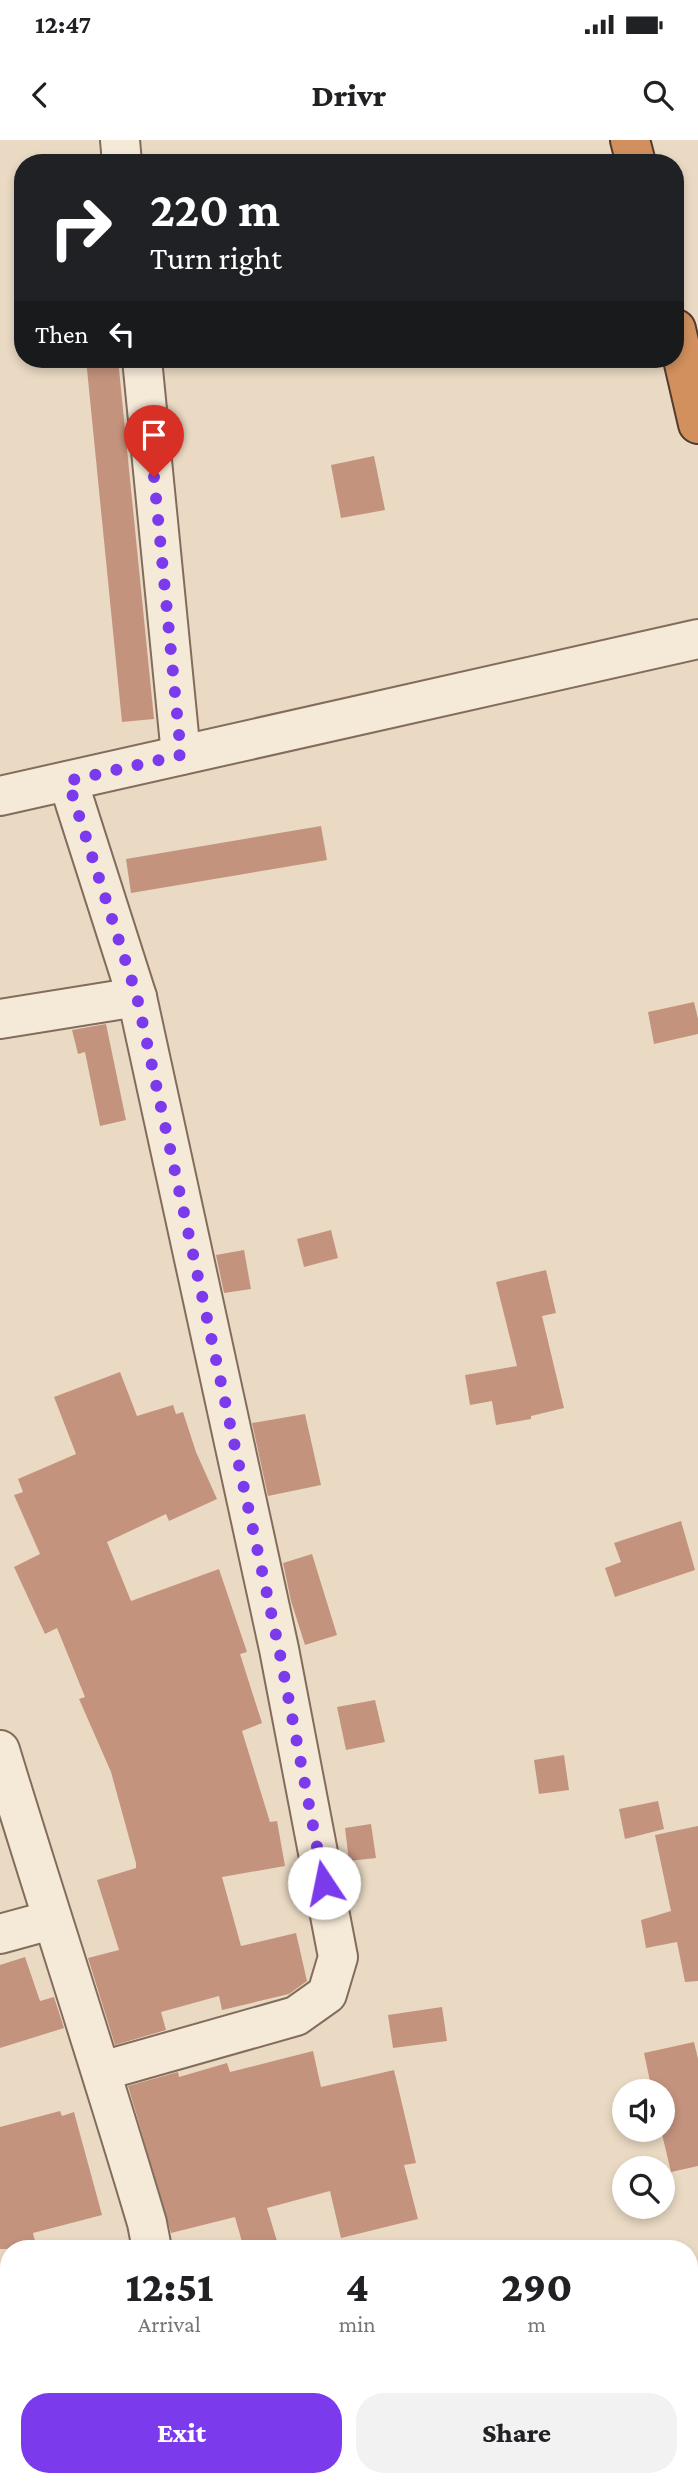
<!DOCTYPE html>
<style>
body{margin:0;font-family:"Crimson Pro",serif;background:#f2f2f2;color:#202124;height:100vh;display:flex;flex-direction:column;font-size:26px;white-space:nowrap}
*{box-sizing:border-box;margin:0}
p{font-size:23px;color:#757577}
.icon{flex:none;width:38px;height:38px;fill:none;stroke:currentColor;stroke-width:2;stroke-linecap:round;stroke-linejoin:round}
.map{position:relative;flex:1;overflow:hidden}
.details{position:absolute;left:0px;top:2100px;width:698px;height:247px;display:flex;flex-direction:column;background:#fff;border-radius:28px 28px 0 0;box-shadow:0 4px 10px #0003}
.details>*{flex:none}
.banner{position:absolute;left:14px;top:14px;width:670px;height:214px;border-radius:28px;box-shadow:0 4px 10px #0003;background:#202124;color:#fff;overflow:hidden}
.controls{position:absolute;left:612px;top:1939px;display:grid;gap:14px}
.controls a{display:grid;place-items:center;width:63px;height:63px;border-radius:50%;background:#fff;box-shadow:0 4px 10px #0003;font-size:35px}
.pin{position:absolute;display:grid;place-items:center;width:60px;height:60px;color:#fff;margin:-72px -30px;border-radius:50% 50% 50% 0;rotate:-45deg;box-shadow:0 0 7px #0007}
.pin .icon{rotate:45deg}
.me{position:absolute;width:77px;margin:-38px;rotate:349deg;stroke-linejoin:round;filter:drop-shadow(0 0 5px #0008)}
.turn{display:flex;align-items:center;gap:24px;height:147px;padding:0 21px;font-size:32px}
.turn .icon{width:91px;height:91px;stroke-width:2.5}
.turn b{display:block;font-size:49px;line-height:60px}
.then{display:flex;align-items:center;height:66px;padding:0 21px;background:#0003;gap:14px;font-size:26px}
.eta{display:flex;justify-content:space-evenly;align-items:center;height:119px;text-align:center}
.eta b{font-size:42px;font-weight:800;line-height:49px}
.button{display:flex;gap:14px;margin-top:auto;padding:14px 21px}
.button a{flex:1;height:80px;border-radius:28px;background:#7c3aed;color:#fff;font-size:28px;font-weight:800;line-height:80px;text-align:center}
.button a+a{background:#f2f2f2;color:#202124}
.status{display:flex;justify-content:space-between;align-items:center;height:49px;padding:0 35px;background:#fff;direction:ltr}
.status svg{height:19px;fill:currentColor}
header{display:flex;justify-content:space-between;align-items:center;height:91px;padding:0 21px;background:#fff;font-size:32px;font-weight:800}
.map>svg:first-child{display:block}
</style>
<div class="status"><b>12:47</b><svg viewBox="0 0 49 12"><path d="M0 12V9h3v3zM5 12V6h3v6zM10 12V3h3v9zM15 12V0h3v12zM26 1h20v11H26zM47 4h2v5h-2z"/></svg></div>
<header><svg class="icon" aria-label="back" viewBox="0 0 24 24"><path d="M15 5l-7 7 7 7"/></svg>Drivr<svg class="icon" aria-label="search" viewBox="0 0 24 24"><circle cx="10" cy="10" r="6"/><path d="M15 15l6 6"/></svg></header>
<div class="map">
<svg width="698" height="2346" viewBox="0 0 698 2346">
<rect width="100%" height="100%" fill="#eadac4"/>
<g fill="#c4937e">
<path d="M 86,219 L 118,219 L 154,579 L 122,582 Z"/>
<path d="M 374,316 L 385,370 L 341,378 L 331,325 Z"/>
<path d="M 321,686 L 327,720 L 131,753 L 126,719 Z"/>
<path d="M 694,862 L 698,879 L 698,894 L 654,904 L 648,872 Z"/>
<path d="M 106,884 L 126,980 L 100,986 L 85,912 L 78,914 L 72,890 Z"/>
<path d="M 331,1090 L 338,1118 L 304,1127 L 297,1099 Z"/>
<path d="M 244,1110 L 251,1149 L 224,1153 L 216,1115 Z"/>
<path d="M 546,1130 L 556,1173 L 542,1176 L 564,1268 L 531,1276 L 531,1279 L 496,1285 L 492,1261 L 470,1265 L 465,1235 L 517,1226 L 496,1142 Z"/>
<path d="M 120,1232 L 137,1276 L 173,1265 L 176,1274 L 183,1272 L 196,1312 L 217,1359 L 169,1381 L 166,1374 L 107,1402 L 131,1461 L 219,1429 L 247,1512 L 240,1514 L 262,1583 L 242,1591 L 270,1682 L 277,1681 L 285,1726 L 222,1737 L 241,1806 L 296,1793 L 307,1841 L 289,1854 L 222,1870 L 219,1856 L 161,1872 L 166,1890 L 115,1905 L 88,1818 L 119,1810 L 97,1740 L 136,1728 L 136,1723 L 111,1632 L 79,1559 L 85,1557 L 57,1488 L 45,1494 L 14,1427 L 40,1414 L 14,1355 L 23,1352 L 18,1339 L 76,1314 L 54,1257 Z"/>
<path d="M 305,1274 L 321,1345 L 268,1356 L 252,1283 Z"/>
<path d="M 681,1381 L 695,1430 L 615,1457 L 605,1428 L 621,1422 L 614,1403 Z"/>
<path d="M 312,1414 L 337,1495 L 305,1505 L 291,1461 L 283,1423 Z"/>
<path d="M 375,1560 L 385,1602 L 346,1610 L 337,1567 Z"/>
<path d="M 564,1615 L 569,1650 L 539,1654 L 534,1620 Z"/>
<path d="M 658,1661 L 664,1689 L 625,1699 L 619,1669 Z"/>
<path d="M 371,1684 L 376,1718 L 349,1721 L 345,1688 Z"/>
<path d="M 698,1686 L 698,1841 L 685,1842 L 677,1802 L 646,1808 L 641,1780 L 671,1771 L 655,1695 Z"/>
<path d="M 25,1817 L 40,1861 L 54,1857 L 64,1888 L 0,1908 L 0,1825 Z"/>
<path d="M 442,1867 L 447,1901 L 393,1908 L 388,1875 Z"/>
<path d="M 694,1902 L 698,1919 L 698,2026 L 671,2032 L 661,1990 L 663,1990 L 663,1951 L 652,1951 L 644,1913 Z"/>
<path d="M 313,1911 L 321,1947 L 394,1930 L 416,2023 L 404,2025 L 418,2079 L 341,2098 L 330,2051 L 267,2068 L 277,2101 L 244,2109 L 235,2077 L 171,2093 L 128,1946 L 178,1932 L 179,1937 L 227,1923 L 230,1932 Z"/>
<path d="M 60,1971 L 62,1976 L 74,1972 L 102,2075 L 33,2093 L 37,2109 L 0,2109 L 0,1987 Z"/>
</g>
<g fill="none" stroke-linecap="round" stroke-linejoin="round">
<g stroke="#836c5c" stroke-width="42">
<g id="minor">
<path d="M 120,0 L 122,23"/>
<path d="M 142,219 L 181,615"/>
<path d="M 68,641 L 137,857 L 279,1509 L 338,1817 L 327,1854 L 296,1876 L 102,1931"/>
<path d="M 0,656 L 698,499"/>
<path d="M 0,879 L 137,857"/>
<path d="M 0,1610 C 48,1768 100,1924 147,2083 L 152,2109"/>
<path d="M 0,1794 L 51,1780"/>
<path d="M 0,2189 L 9,2187"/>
<path d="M 690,2225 L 698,2223"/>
<path d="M 496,2338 L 496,2346"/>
</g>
</g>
<g stroke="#513c30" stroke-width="42">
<g id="highway">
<path d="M 630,0 L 636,23"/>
<path d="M 676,189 L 698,284"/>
</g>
</g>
<use href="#minor" stroke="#f5e9d7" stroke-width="38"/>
<use href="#highway" stroke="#d1905d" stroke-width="38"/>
</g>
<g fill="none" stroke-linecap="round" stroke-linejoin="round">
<path stroke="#7c3aed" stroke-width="12" stroke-dasharray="0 21.6" d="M 154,337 L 181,615 L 68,641 L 137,857 L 279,1509 L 324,1743"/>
</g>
</svg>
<div class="controls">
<a><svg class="icon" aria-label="sound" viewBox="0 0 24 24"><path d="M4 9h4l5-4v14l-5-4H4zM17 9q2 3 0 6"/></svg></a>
<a><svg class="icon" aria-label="search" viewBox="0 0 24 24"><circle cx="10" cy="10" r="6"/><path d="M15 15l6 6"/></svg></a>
</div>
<div class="pin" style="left:154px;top:337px;background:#d93025"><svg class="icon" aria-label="arrive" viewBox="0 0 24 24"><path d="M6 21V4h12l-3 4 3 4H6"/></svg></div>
<svg class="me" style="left:324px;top:1743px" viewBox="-20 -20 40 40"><circle r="19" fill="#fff"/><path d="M0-13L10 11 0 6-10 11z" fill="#7c3aed"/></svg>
<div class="banner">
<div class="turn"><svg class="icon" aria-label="right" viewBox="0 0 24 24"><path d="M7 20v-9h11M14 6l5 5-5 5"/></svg><div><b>220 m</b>Turn right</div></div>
<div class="then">Then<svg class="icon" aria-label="left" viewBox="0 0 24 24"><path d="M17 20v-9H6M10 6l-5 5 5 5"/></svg></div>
</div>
<section class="details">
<div class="eta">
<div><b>12:51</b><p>Arrival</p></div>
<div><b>4</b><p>min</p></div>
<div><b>290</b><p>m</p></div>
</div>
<div class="button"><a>Exit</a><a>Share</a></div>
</section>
</div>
